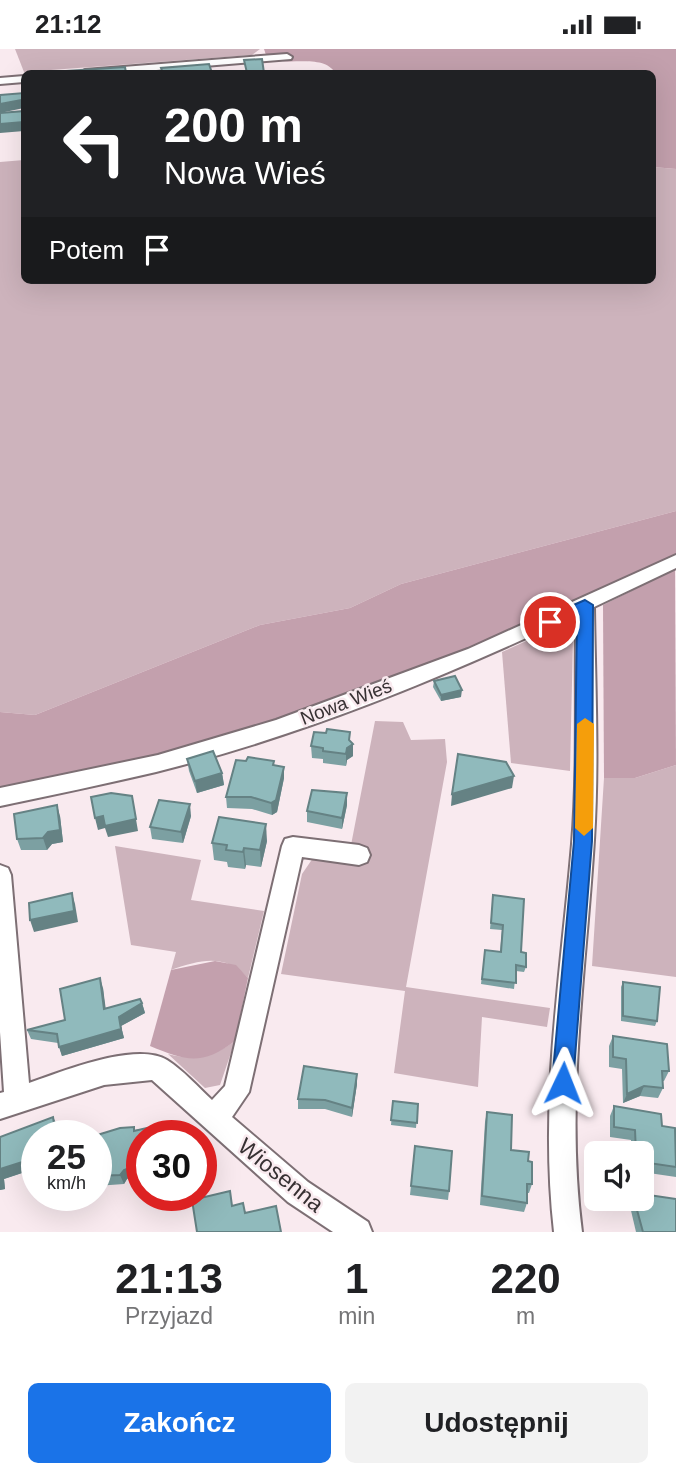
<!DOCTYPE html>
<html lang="pl">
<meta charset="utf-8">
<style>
body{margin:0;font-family:Arial,sans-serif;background:#f2f2f2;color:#202124;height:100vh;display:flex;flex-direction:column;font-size:26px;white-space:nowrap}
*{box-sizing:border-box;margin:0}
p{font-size:23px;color:#757577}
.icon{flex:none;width:38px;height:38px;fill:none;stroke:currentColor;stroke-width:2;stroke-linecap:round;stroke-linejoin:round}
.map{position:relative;height:1183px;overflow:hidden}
.drawer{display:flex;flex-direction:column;background:#fff;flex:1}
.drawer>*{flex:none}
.banner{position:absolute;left:21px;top:21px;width:635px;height:214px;border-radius:10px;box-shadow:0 7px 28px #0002;background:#202124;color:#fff;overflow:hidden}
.buttons{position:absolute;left:584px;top:1092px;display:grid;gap:14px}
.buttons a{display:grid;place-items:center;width:70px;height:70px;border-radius:10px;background:#fff;box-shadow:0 7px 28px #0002;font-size:35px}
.speed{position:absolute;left:21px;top:1071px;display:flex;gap:14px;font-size:35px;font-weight:700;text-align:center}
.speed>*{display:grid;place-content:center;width:91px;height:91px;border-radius:50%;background:#fff;box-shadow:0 7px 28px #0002;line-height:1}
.speed small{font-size:18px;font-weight:400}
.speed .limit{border:10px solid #d22;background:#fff;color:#111}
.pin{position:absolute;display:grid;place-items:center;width:60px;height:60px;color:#fff;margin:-30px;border:4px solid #fff;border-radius:50%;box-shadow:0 2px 7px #0007}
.me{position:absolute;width:77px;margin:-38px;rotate:2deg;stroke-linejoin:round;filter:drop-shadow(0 0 5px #0008)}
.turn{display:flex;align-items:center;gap:24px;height:147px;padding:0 28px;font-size:32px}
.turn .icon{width:91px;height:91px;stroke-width:2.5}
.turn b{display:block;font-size:49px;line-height:60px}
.then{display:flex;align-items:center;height:66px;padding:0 28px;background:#0003;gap:14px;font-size:26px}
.eta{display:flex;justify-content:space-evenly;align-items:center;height:119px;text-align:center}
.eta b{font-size:42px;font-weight:800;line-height:49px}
.cta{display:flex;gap:14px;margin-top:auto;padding:14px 28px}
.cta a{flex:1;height:80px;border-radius:10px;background:#1a73e8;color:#fff;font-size:28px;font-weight:800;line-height:80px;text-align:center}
.cta a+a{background:#f2f2f2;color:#202124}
.status{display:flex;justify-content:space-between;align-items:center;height:49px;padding:0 35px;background:#fff;direction:ltr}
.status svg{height:19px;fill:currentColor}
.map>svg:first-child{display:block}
</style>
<div class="status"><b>21:12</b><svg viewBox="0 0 49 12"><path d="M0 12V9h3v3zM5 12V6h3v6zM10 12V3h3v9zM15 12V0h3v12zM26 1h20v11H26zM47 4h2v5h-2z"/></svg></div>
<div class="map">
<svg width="676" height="1183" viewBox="0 0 676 1183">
<rect width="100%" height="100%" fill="#f9eaef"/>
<g fill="#cdb3bc">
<path d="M 15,0 L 260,0 L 252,6 L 24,23 Z"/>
<path d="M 24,111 L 24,231 L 653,231 L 653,118 L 676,120 L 676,462 L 401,535 L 350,559 L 260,576 L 35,666 L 0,663 L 0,113 Z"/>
<path d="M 551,581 L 573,589 L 570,722 L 511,714 L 502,603 Z"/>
<path d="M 375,672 L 403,673 L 411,691 L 445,690 L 447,713 L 406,938 L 550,959 L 547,978 L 482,968 L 478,1038 L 394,1024 L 405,942 L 281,925 L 302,825 L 313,809 L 367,814 L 368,798 L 351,796 Z"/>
<path d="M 676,716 L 676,928 L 592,917 L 604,729 L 635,729 Z"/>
<path d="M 115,797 L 201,811 L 191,851 L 264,862 L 248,929 C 224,904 201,911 171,921 L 176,903 L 131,896 Z"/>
<path d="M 235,992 L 220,1036 L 205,1039 L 168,1005 C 194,1012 213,1008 235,992 Z"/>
</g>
<g fill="#c3a0ad">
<path d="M 264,0 L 676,0 L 676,120 L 653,118 L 653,24 L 335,24 C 324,4 286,18 267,9 Z"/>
<path d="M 676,462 L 676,505 C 530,576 381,641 226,689 C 152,712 76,727 0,744 L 0,663 L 35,666 L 260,576 L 350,559 L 401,535 Z"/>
<path d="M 675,520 L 676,716 L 635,729 L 604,729 L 603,556 Z"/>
<path d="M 215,912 L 236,916 L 248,929 L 235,992 C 202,1017 186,1012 150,997 L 171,921 Z"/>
</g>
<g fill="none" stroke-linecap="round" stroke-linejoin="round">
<g stroke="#7d6f74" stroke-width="4">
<g id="minor">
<path d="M 287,5 L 292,8 L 291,10 L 120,24 L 80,24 L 85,21 Z"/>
<path d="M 24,27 L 24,33 L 0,35 L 0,29 Z"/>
<path d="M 676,506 L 676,519 L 594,558 C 595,635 599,713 594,791 C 586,923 565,1051 582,1183 L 554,1183 C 539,1052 561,925 572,795 C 578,719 575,643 576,566 C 442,629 301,687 156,723 C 105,735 52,746 0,757 L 0,739 L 158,706 L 276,671 L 468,600 Z"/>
<path d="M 293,788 L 359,796 L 367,799 L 370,806 L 367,813 L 359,816 L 302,808 L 249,1043 L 232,1068 L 308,1133 L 368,1173 L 372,1183 L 333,1183 L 288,1153 L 152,1031 L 104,1036 L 0,1070 L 0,1044 L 4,1043 L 0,983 L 0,816 L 8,819 L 11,826 L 29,1034 C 61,1023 136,992 167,1011 C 183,1021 198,1038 212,1051 L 225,1037 L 282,797 L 285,790 Z"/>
</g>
</g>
<use href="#minor" fill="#fff" fill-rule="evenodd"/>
</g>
<g fill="#7ca0a2">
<path d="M 434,632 L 461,648 L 441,652 L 433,638 Z"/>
<path d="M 350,692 L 353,695 L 353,707 L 347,711 L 346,717 L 323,714 L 323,710 L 312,709 L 311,697 Z"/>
<path d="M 187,710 L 222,724 L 224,736 L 197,744 L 189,722 Z"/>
<path d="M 246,712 L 274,712 L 274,716 L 284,729 L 277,763 L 272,766 L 252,760 L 227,759 L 226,748 Z"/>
<path d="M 347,756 L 342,780 L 307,773 L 307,762 Z"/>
<path d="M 60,767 L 63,793 L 52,795 L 47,801 L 21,801 L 17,790 Z"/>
<path d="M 191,767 L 183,794 L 152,790 L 150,778 Z"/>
<path d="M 267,792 L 261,818 L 246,816 L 245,820 L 228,818 L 227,813 L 214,811 L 212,794 Z"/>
<path d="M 493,846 L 521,903 L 526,918 L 524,923 L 516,922 L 514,940 L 481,935 L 485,901 L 500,903 L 502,881 L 490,880 Z"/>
<path d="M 623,933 L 657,972 L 655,977 L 621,972 L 621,938 Z"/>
<path d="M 103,939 L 105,959 L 142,954 L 145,964 L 121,977 L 124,989 L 62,1007 L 58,994 L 31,990 L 27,981 L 65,971 Z"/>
<path d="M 613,987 L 669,1022 L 664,1032 L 662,1032 L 663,1039 L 658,1049 L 640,1047 L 623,1054 L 622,1020 L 609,1018 L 609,997 Z"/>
<path d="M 357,1035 L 352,1068 L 325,1060 L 298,1060 L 298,1050 Z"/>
<path d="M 393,1052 L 418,1055 L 416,1079 L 391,1076 Z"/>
<path d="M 614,1057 L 662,1077 L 676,1098 L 676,1128 L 642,1123 L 642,1104 L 631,1104 L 631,1091 L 610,1088 L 610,1067 Z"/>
<path d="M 487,1063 L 511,1101 L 528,1112 L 532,1135 L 529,1144 L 527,1144 L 527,1154 L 524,1163 L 480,1156 L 485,1073 Z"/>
<path d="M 58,1078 L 37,1087 L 37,1125 L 30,1125 L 28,1122 L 4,1130 L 5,1140 L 0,1141 L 0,1088 Z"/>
<path d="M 147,1079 L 150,1087 L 142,1087 L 127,1130 L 124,1135 L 96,1137 L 96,1087 Z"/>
<path d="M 415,1097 L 449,1142 L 448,1151 L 410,1146 Z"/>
<path d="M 630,1150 L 642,1150 L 676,1183 L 636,1183 L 629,1153 Z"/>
</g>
<g fill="#658284">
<path d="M 22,51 L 24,59 L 0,64 L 0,55 Z"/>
<path d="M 24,73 L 24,82 L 0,84 L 0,75 Z"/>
<path d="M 462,641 L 461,648 L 441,652 L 441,646 Z"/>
<path d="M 350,683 L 350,695 L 353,695 L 353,707 L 347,711 L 346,717 L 346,705 Z"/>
<path d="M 284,718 L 284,729 L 277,763 L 272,766 L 271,754 Z"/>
<path d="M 222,724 L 224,736 L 197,744 L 195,732 Z"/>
<path d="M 514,727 L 512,739 L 451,757 L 452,745 Z"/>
<path d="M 347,744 L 347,756 L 342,780 L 342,769 Z"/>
<path d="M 132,747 L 138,782 L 108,788 L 105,779 L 98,781 L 95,769 L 103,767 Z"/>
<path d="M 190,755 L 191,767 L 183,794 L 181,783 Z"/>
<path d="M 57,756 L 60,767 L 63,793 L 52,795 L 47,801 L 43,789 Z"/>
<path d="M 266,775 L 267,792 L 261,818 L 260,801 Z"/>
<path d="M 244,799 L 246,816 L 245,820 L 243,803 Z"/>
<path d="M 72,844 L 75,855 L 78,873 L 34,883 L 30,871 Z"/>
<path d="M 100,929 L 103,939 L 107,969 L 104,960 Z"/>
<path d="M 142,954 L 145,964 L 121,977 L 124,989 L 62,1007 L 59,998 L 119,968 Z"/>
<path d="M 357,1025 L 357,1035 L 352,1068 L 352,1059 Z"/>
<path d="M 644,1037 L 640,1047 L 623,1054 L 627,1045 Z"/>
<path d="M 53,1068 L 58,1078 L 59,1087 L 56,1087 Z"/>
<path d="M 25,1112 L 25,1116 L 28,1122 L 4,1130 L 5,1140 L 0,1141 L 0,1120 Z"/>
<path d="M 142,1114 L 142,1124 L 127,1130 L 124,1135 L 120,1126 L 124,1121 Z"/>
</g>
<g fill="#90babc" stroke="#658284" stroke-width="2">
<path d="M 262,10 L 264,24 L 247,24 L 244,11 Z"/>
<path d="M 209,15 L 212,24 L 163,24 L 161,19 Z"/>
<path d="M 125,18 L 126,24 L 36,24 Z"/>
<path d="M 24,44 L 24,73 L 0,75 L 0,64 L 24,62 L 22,51 L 0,55 L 0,46 Z"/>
<path d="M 455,627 L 462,641 L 441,646 L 434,632 Z"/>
<path d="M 327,680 L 350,683 L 349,691 L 353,695 L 347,699 L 346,705 L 323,702 L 323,699 L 311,697 L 314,683 L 326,684 Z"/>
<path d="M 213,702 L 222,724 L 195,732 L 187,710 Z"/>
<path d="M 458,705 L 506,713 L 514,727 L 452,745 Z"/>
<path d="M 248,708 L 274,712 L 273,716 L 284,718 L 276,751 L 271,754 L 251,748 L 226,748 L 236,711 L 246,712 Z"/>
<path d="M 312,741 L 347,744 L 342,769 L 307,762 Z"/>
<path d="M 111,744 L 132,747 L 136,770 L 105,777 L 103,767 L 95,769 L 91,748 Z"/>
<path d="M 159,751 L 190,755 L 181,783 L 150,778 Z"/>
<path d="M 57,756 L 60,781 L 48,783 L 43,789 L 17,790 L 14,765 Z"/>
<path d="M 219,768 L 266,775 L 260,801 L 244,799 L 243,803 L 226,801 L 227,796 L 212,794 Z"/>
<path d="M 72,844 L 74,862 L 30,871 L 29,854 Z"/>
<path d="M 493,846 L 524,850 L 521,903 L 526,904 L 526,918 L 516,916 L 516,934 L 482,930 L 485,901 L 501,903 L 503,876 L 491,874 Z"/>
<path d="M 100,929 L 104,960 L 140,950 L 142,954 L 119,968 L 121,980 L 59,998 L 57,985 L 27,981 L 65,971 L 60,940 Z"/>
<path d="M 623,933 L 660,938 L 657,972 L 623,967 Z"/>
<path d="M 613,987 L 667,995 L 669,1022 L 662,1022 L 663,1039 L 644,1037 L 627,1045 L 626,1010 L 613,1008 Z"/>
<path d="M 304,1017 L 357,1025 L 352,1059 L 325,1051 L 298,1050 Z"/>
<path d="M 393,1052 L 418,1055 L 417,1074 L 391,1071 Z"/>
<path d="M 614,1057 L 661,1065 L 662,1077 L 675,1079 L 676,1118 L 642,1113 L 642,1104 L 636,1104 L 635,1081 L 614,1078 Z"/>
<path d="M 487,1063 L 512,1066 L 511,1101 L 529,1103 L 528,1112 L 532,1113 L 532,1135 L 527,1135 L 527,1154 L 482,1147 Z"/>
<path d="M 53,1068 L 56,1087 L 37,1087 L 37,1115 L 25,1116 L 25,1112 L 0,1120 L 0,1088 Z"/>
<path d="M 134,1078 L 134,1082 L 147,1079 L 148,1087 L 142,1087 L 142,1114 L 124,1121 L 120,1126 L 96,1127 L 96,1087 L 94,1087 L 120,1079 Z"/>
<path d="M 415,1097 L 452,1102 L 449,1142 L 411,1137 Z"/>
<path d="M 230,1142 L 232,1157 L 243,1154 L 245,1164 L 276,1157 L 281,1183 L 197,1183 L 192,1151 Z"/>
<path d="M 642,1145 L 676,1150 L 676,1183 L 643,1183 L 634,1150 L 642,1150 Z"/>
</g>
<path fill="#1a73e8" stroke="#114b97" stroke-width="2" d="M 585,551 L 593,556 L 592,792 L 573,1034 L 570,1041 L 563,1044 L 555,1041 L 552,1034 L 574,792 L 577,567 L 550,579 L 542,573 L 544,569 Z"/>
<path fill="#f59e0b" d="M 585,669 L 594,675 L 593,779 L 584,787 L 575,779 L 577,675 Z"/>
<g text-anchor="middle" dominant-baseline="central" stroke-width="5" stroke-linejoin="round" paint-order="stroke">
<g font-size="19" fill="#373133" stroke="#f9eaef">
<text transform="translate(346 653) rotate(-21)">Nowa Wieś</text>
</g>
<g font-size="23" fill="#373133" stroke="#f9eaef">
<text transform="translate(281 1126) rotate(39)">Wiosenna</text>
</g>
</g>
</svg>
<div class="buttons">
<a><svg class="icon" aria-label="sound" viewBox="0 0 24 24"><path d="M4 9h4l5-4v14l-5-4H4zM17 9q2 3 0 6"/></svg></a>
</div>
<div class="speed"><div>25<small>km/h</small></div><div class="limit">30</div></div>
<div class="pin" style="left:550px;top:573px;background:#d93025"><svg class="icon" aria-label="arrive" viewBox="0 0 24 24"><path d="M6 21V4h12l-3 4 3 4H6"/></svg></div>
<svg class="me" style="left:563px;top:1034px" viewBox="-20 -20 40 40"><path d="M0-17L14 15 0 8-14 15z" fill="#1a73e8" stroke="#fff" stroke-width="4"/></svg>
<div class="banner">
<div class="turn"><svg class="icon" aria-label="left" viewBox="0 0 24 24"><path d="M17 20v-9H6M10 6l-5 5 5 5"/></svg><div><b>200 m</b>Nowa Wieś</div></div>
<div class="then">Potem<svg class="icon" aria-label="arrive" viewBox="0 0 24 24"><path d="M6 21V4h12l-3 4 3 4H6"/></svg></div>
</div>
</div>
<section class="drawer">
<div class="eta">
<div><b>21:13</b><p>Przyjazd</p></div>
<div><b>1</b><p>min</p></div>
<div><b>220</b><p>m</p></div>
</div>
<div class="cta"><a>Zakończ</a><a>Udostępnij</a></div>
</section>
